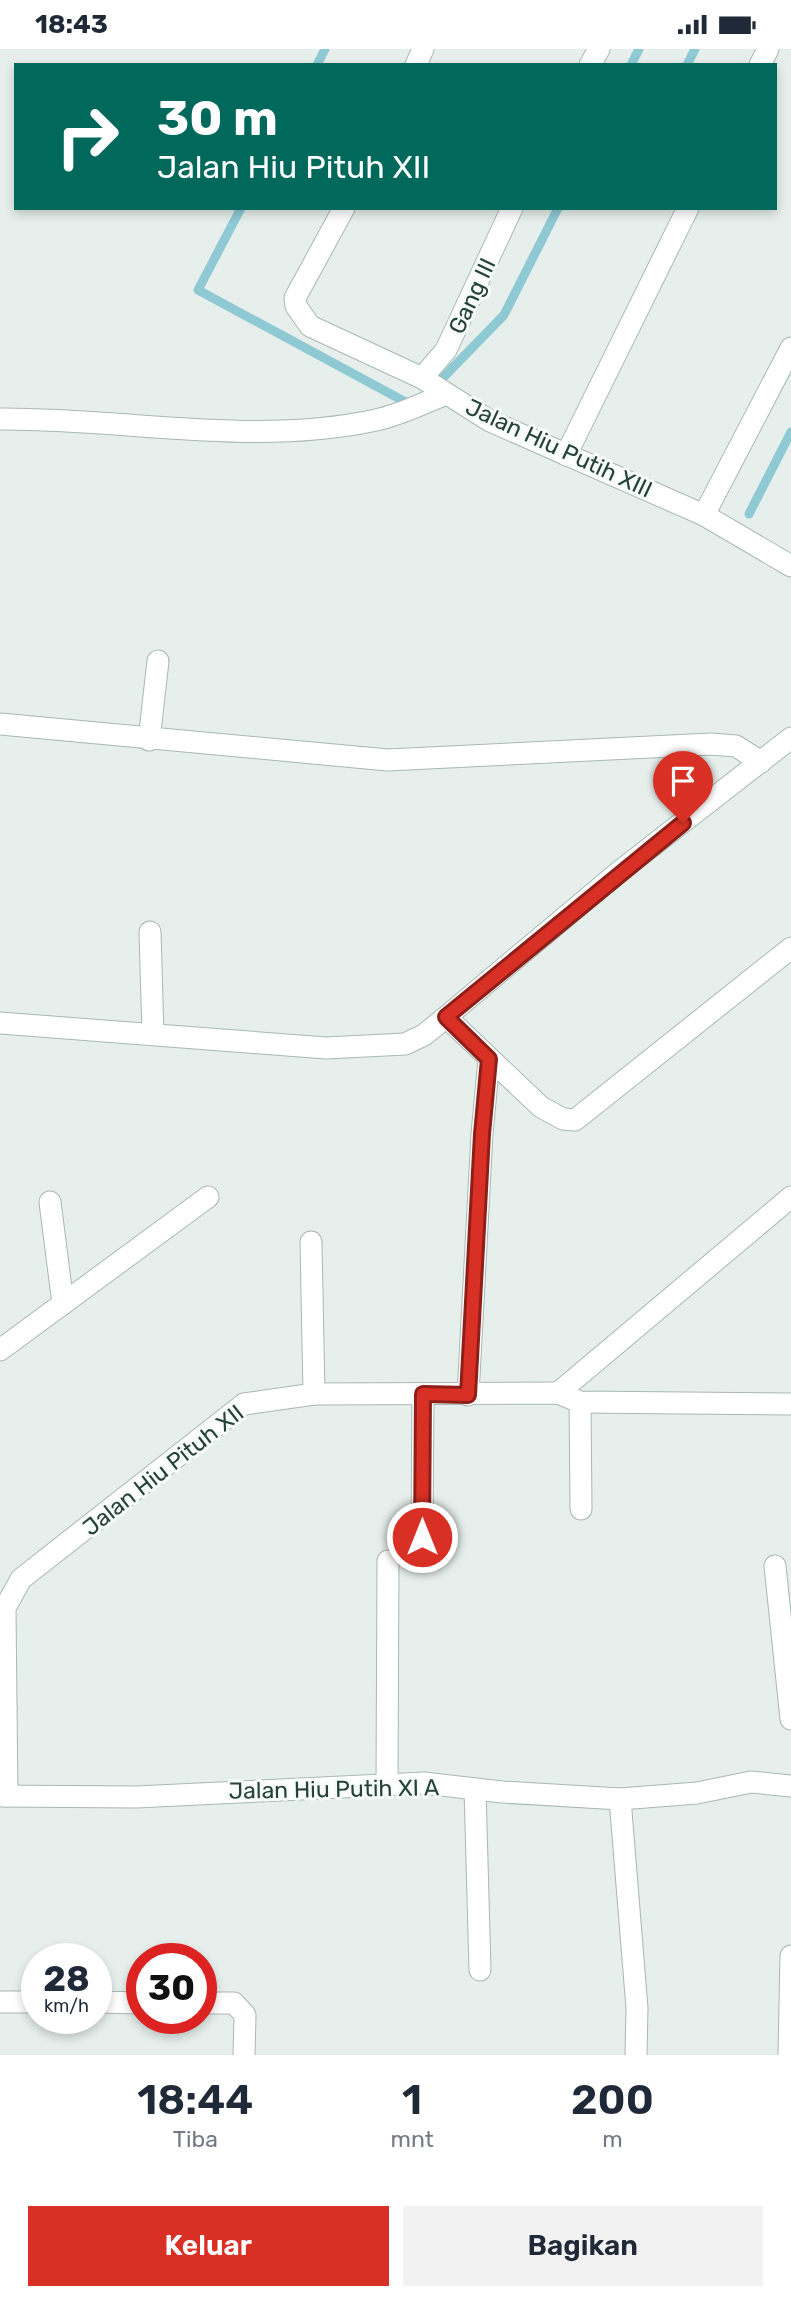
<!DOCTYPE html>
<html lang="id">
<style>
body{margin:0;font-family:Rubik,sans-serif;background:#f2f2f3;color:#1f2937;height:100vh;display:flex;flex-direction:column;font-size:26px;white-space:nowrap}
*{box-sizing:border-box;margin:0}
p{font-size:23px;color:#747a83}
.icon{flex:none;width:38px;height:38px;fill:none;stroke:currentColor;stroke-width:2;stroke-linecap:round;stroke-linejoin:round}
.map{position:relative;height:2006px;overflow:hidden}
.side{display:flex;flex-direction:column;background:#fff;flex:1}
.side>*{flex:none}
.guide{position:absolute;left:14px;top:14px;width:763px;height:147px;border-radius:0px;box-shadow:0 4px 10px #0003;background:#00695c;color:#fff;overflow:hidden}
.speed{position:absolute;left:21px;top:1894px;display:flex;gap:14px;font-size:35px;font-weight:700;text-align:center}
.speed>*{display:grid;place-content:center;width:91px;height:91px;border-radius:50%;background:#fff;box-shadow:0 4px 10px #0003;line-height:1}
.speed small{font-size:18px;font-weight:400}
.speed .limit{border:10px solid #d22;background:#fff;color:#111}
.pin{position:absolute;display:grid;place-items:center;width:60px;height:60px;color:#fff;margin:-72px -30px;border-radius:50% 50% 50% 0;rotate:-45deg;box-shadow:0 0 7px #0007}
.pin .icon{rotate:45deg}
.me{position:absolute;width:77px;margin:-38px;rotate:0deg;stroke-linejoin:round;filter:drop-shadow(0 0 5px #0008)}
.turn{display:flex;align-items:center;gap:24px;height:147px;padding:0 28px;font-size:32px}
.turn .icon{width:91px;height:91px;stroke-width:2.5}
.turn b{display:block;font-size:49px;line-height:60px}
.eta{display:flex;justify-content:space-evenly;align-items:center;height:119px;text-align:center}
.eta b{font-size:42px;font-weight:600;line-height:49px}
.button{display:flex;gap:14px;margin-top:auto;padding:14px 28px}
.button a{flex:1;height:80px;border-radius:0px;background:#d93025;color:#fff;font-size:28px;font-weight:600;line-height:80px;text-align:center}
.button a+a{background:#f2f2f3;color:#1f2937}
.status{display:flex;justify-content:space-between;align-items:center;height:49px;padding:0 35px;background:#fff;direction:ltr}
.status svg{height:19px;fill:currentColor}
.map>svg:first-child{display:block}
</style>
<div class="status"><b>18:43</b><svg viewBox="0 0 49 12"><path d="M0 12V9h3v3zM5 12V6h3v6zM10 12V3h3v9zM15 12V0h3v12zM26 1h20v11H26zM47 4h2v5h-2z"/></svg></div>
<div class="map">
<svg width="791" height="2006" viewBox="0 0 791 2006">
<rect width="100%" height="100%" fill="#e6efeb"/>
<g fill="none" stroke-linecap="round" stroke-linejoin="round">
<g stroke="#8ec9d4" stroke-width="9">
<path d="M 317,16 L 325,0"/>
<path d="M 631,16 L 639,0"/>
<path d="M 687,16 L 695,0"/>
<path d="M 241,159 L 198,241 L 411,356"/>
<path d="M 434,338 L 504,266 L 558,159"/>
<path d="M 749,465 L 791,383"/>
</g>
<g stroke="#a8b8b2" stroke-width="23">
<g id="minor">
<path d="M 416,16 L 423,0"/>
<path d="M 590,16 L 599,0"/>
<path d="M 760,16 L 768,0"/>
<path d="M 344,159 L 295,249 L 296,257 L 310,277 L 422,329 L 490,372 L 704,466 L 791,517"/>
<path d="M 422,329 L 446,301 L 512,159"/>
<path d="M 0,370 C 125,369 252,398 376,371 C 400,366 424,354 446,345"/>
<path d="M 566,406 L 688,159"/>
<path d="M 704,466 L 791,299"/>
<path d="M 0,675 L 388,711 L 711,695 L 736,697 L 761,713"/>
<path d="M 791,689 L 620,822 L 446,968 L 541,1058 L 563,1070 L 575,1071 L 791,899"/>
<path d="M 149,691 L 158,612"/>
<path d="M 150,883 L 153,985"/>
<path d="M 0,974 L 326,999 L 405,995 L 424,986 L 446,968"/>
<path d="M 50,1153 L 63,1255"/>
<path d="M 311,1193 L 314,1345"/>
<path d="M 0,1301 L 208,1148"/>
<path d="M 558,1344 L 791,1148"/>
<path d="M 468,1346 L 482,1085 L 489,1010"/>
<path d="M 580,1353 L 581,1460"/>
<path d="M 422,1488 L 423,1345"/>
<path d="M 775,1517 L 791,1670"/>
<path d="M 0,1658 L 6,1658 L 5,1559 L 21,1530 L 244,1355 L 314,1345 L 558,1344 L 580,1353 L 791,1355"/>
<path d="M 6,1658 L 7,1747"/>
<path d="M 387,1735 L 388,1512"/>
<path d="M 475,1740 L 480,1921"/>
<path d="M 0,1747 L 136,1748 L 424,1734 L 502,1743 L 620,1750 L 697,1744 L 751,1733 L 791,1737"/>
<path d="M 620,1750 L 637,1959 L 636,2006"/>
<path d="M 0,1953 L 37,1953"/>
<path d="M 96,1953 L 142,1954"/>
<path d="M 201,1954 L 234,1954 L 245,1966 L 244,2006"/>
<path d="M 789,2006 L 791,1907"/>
</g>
</g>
<use href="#minor" stroke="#fff" stroke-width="21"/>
</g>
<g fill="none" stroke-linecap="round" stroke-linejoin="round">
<g stroke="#8d1f18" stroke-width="18">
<path id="route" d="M 422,1488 L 423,1345 L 468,1346 L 482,1085 L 489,1010 L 446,968 L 683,774"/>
</g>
<use href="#route" stroke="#d93025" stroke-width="12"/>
</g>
<g text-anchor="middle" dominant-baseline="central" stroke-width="6" stroke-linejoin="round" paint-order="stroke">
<g font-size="23" fill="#24423a" stroke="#f7fbf9">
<text transform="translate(472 247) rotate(-65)">Gang III</text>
<text transform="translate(559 399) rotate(25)">Jalan Hiu Putih XIII</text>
<text transform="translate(163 1421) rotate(-38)">Jalan Hiu Pituh XII</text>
<text transform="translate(334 1740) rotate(-1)">Jalan Hiu Putih XI A</text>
</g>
</g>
</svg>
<div class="speed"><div>28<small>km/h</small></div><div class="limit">30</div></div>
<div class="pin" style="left:683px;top:774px;background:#d93025"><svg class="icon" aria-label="arrive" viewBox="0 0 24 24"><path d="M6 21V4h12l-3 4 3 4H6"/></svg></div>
<svg class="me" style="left:422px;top:1488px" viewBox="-20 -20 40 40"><circle r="17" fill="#d93025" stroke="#fff" stroke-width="3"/><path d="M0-11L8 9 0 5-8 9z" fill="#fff"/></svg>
<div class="guide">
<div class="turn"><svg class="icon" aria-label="right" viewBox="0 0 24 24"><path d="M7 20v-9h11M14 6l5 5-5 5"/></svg><div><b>30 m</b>Jalan Hiu Pituh XII</div></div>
</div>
</div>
<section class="side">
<div class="eta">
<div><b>18:44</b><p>Tiba</p></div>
<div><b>1</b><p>mnt</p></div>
<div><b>200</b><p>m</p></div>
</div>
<div class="button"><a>Keluar</a><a>Bagikan</a></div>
</section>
